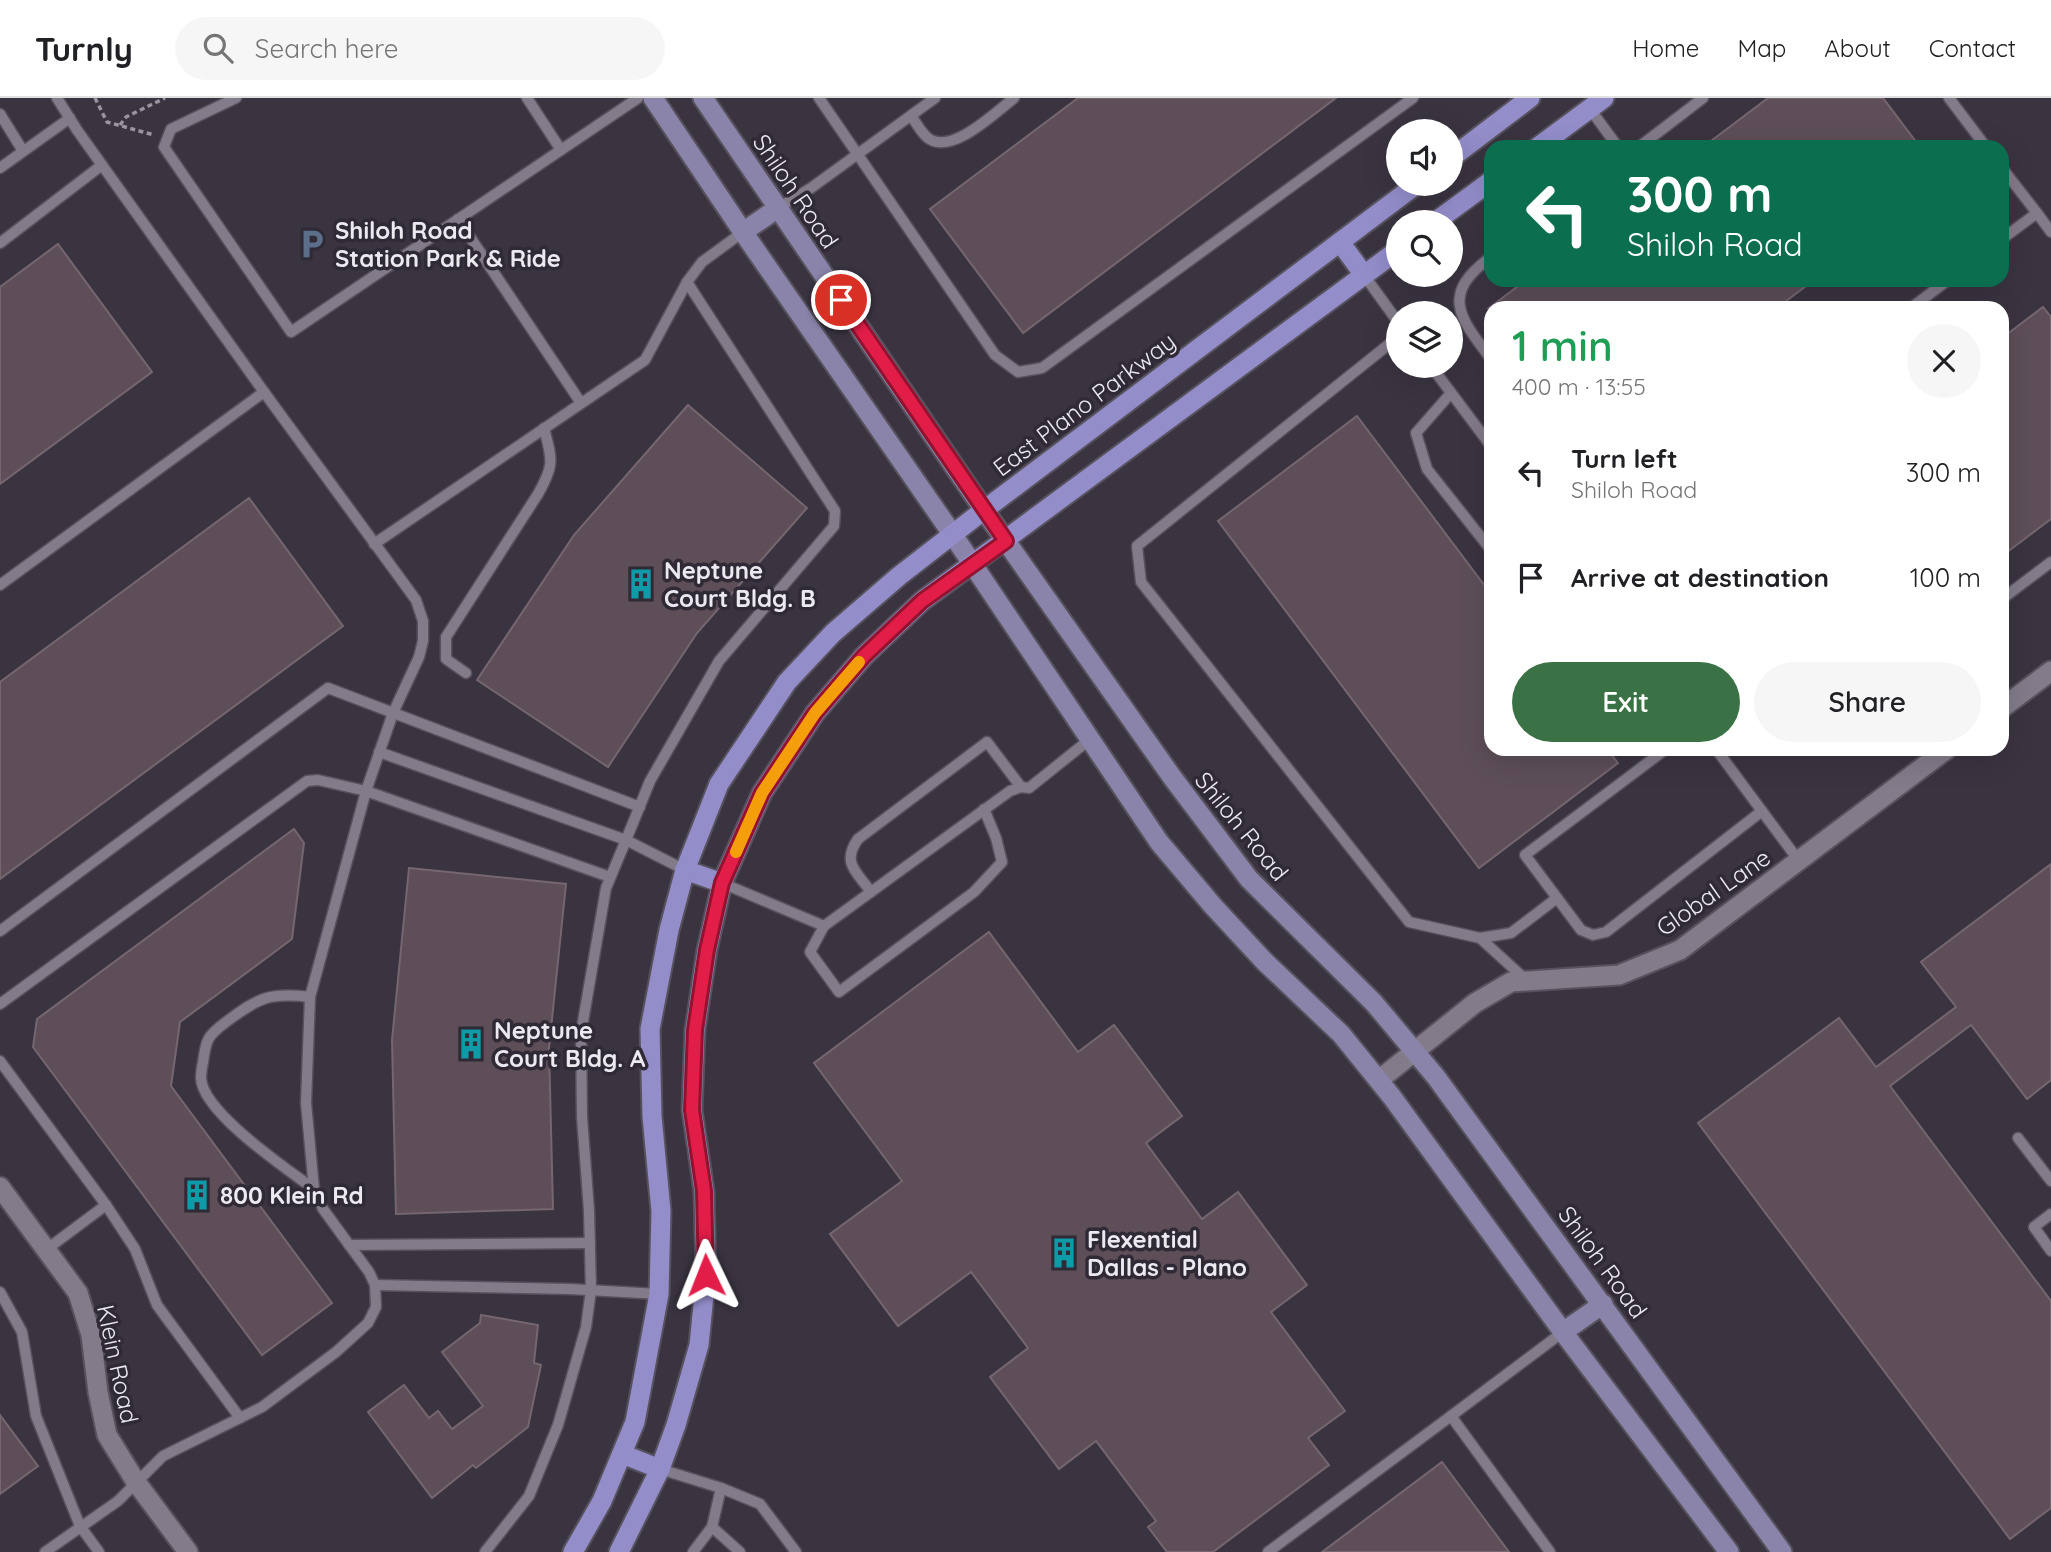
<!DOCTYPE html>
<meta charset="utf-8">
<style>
body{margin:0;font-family:Quicksand,sans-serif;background:#f6f6f6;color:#202124;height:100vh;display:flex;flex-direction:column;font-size:26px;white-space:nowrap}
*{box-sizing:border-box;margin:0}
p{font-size:23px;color:#757577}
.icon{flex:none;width:38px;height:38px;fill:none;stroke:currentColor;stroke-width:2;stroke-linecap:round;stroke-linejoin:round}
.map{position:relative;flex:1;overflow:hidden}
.panel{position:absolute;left:1484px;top:203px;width:525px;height:455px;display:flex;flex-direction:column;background:#fff;border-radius:21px;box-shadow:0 7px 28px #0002}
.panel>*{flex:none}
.banner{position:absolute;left:1484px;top:42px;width:525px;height:147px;border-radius:21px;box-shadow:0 7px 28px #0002;background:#0b6e4f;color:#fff;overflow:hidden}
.fabs{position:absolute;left:1386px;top:21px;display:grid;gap:14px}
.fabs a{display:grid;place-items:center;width:77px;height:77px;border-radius:50%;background:#fff;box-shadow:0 7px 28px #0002;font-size:35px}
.pin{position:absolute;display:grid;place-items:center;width:60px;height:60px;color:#fff;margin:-30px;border:4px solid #fff;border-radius:50%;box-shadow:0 2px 7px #0007}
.me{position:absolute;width:77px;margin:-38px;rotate:358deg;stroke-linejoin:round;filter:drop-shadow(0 0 5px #0008)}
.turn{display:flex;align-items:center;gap:24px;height:147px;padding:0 28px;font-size:32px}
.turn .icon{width:91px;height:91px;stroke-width:2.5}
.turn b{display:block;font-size:49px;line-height:60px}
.round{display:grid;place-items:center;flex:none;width:74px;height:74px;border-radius:37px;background:#f6f6f6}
.summary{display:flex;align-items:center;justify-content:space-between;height:119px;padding:0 28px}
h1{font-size:42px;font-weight:600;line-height:52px;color:#1e9e55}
.button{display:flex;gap:14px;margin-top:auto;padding:14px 28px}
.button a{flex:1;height:80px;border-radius:42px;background:#3b7245;color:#fff;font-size:28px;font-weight:600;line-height:80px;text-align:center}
.button a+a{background:#f6f6f6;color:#202124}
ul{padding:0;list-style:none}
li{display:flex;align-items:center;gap:21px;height:105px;padding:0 28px}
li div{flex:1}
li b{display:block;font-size:26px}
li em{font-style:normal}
header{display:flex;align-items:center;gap:42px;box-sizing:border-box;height:98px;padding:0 35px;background:#fff;border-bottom:2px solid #e0e0e0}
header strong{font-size:33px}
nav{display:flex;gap:38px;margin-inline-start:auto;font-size:24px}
.search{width:490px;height:63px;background:#f6f6f6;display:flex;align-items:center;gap:18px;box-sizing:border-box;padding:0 24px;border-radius:38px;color:#757577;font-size:26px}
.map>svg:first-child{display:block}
</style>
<header>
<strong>Turnly</strong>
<div class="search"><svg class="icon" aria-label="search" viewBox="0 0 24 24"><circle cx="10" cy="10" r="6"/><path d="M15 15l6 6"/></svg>Search here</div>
<nav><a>Home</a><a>Map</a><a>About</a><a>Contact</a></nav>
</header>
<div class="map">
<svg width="2051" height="1454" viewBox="0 0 2051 1454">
<rect width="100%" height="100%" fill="#3a3441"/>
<g fill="#5d4e57" stroke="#75666f" stroke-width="2">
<path d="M 1078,0 L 1336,0 L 1023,235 L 930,111 Z"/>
<path d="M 1768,0 L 1883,0 L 1920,49 L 1703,49 Z"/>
<path d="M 58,146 L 152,274 L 0,386 L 0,189 Z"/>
<path d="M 1526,182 L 1814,182 L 1777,210 L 1489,210 Z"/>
<path d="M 2043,209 L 2051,219 L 2051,421 L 2002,458 L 2002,240 Z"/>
<path d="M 688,307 L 807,410 L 697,535 L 608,669 L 477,582 L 574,437 Z"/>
<path d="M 1357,318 L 1491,496 L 1491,651 L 1607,651 L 1618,665 L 1479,770 L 1218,423 Z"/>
<path d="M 249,400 L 343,528 L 0,781 L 0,584 Z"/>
<path d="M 294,731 L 304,745 L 292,841 L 180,924 L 171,988 L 332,1205 L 262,1257 L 33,949 L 37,921 Z"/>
<path d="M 2051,766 L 2051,982 L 2027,1001 L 1971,927 L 1890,988 L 2051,1203 L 2051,1410 L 2010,1441 L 1698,1025 L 1839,920 L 1876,969 L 1956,909 L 1921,864 Z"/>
<path d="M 409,770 L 566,786 L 549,950 L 553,1111 L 396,1116 L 392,942 Z"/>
<path d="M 989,834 L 1078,954 L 1114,927 L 1182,1018 L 1146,1045 L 1202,1121 L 1238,1094 L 1307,1187 L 1271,1214 L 1345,1313 L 1308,1340 L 1329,1367 L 1213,1454 L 1167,1454 L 1148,1429 L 1156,1423 L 1096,1343 L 1059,1371 L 990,1279 L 1028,1250 L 971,1174 L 898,1228 L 830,1136 L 902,1083 L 814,965 Z"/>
<path d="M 481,1217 L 538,1227 L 534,1265 L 541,1267 L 528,1329 L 476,1370 L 473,1367 L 432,1400 L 368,1314 L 404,1287 L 429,1320 L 438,1313 L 452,1331 L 483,1308 L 442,1254 L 480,1225 Z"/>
<path d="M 0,1317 L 38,1368 L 0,1396 Z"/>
<path d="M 1442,1364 L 1509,1454 L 1322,1454 Z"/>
</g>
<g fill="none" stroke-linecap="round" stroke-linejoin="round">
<g stroke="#56515c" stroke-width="13">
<g id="service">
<path d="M 57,0 L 77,32 L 264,294"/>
<path d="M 236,0 L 171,31 L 164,49 L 291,234 L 638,0"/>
<path d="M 527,0 L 561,52"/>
<path d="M 819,0 L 995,257 L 1018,274 L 1042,270 L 1413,0"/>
<path d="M 1949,0 L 1986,49"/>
<path d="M 1590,11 L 1618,49"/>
<path d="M 0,16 L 23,53"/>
<path d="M 911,18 C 916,24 921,35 928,40 C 951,58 996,14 1014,0"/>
<path d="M 1639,49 L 1703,0"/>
<path d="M 0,70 L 70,20"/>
<path d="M 2002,70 L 2037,115"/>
<path d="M 778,110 L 811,90 L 935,0"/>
<path d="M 458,121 L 581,305"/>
<path d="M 2002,141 L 2037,115 L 2051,134"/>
<path d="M 0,145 L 102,67"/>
<path d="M 1491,159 C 1440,196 1459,219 1491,261"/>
<path d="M 1364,177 L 1398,224"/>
<path d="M 1911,210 L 1948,182"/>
<path d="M 1398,239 L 1137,448 L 1141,484 L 1409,824 L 1480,840 L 1525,881"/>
<path d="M 1431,268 L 1491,348"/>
<path d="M 1451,295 L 1416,335 L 1427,371 L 1491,452"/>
<path d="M 374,446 L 645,262 L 687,184"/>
<path d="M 0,487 L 264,294 L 416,502 L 423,523 L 423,543 L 419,559 L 393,615 L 366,693 L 310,899 L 306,1005 L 314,1091 L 323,1111 L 369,1174 L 375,1187 L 376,1209 L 368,1225 L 336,1254 L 262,1309 L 163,1358 L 118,1403 L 45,1454"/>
<path d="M 2002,501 L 2051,464"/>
<path d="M 466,575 L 446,561 L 446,539 L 538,396 C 555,366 552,362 544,330"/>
<path d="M 1666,651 L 1525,757 L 1581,832 L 1593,837 L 1606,834 L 1762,713"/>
<path d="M 1716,651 L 1799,763"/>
<path d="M 379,654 L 626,742 L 650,683 L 719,563 L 834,428 L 835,413 L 687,184 L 702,164 L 743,134"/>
<path d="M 722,785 L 824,828 L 1010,693 L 1021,689 L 1029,690 L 1089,642"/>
<path d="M 871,794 C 857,774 841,765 858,741 L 987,644 L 1021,689"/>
<path d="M 824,828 L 810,854 L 839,894 L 974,794 L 1002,764 L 996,740 L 984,711"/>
<path d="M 0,833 L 328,590 L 640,709"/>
<path d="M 1480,840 L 1511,835 L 1557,800"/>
<path d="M 310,899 C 269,894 258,900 226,924 C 207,938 206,942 203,964 C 202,969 201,975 201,980 C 202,1014 287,1071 314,1091"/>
<path d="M 0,906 L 307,683 L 318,682 L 366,693 L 610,779"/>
<path d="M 0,963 L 106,1107 L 135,1151 L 157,1207 L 240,1320"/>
<path d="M 2018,1040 L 2051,1083"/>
<path d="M 2051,1116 L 2034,1129 L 2051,1153"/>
<path d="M 349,1147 L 590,1145"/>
<path d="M 47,1151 L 106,1107"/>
<path d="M 375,1187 L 570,1191 L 659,1196"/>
<path d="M 0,1194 L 22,1234 L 36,1318 L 80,1428 L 99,1454"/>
<path d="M 660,1371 L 721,1390 L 760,1406 L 796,1454"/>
<path d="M 712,1429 L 721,1390"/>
<path d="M 485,1454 L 529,1398 L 558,1327 L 586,1229 L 591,1192 L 589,1113 L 582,1019 L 581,935 L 606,790 L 626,742 L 685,772"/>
<path d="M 693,1454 L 712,1429 L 740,1454"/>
<path d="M 1268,1454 L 1451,1318"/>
<path d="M 1550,1454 L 1451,1318 L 1563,1234"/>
</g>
</g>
<g stroke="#56515c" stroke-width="23">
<g id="minor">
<path d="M 2002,610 L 2051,573"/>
<path d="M 1379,982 L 1475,905 L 1511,884 L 1619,877 L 1680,852 L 1947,651"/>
<path d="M 0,1089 L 78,1195 L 91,1237 L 98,1294 L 107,1337 L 136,1384 L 188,1454"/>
</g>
</g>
<g stroke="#56515c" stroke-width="23">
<g id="secondary">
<path d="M 653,0 L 743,134 L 953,437 L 1159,744 L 1213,808 L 1265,864 L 1341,936 L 1392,999 L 1563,1234 L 1729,1454"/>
<path d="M 703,0 L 984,412 L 1172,679 L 1249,781 L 1374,905 L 1436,979 L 1782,1454"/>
<path d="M 743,134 L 778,110"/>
<path d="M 1563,1234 L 1603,1206"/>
</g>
</g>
<g stroke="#56515c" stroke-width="23">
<g id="primary">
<path d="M 1538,49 L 1604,0"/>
<path d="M 1451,60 L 1530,0"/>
<path d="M 1435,124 L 1491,83"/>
<path d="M 1340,144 L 1364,177"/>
<path d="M 685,772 L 722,785"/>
<path d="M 622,1356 L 660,1371"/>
<path d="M 573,1454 L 602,1403 L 635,1324 L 659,1196 L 661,1113 L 652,1018 L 650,931 L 669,832 L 685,772 L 719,686 L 787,584 L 833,535 L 899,478 L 984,412 L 1417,86"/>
<path d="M 619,1454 L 660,1371 L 676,1327 L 699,1247 L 706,1177 L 704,1093 L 692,1012 L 695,932 L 707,852 L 722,785 L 762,695 L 815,615 L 864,558 L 922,503 L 1398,152"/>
</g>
</g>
<g stroke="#99949f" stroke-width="3.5" stroke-dasharray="5 3.5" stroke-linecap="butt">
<path d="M 95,0 L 107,24 L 154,37"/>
<path d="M 120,27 L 126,19 L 165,0"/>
</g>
<use href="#service" stroke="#827b8a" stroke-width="10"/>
<use href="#minor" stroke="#827b8a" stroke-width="19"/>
<use href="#secondary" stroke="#8a84aa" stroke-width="19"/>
<use href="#primary" stroke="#938dca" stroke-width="19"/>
</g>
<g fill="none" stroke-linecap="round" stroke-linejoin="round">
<g stroke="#92132f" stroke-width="18">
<path id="route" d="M 706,1177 L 704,1093 L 692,1012 L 695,932 L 707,852 L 722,785 L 762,695 L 815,615 L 864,558 L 922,503 L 1006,443 L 841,202"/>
</g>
<use href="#route" stroke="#e11d48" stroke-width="12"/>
<path stroke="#f59e0b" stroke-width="12" d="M 736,754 L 762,695 L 815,615 L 859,564"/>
</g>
<defs>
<g id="parking-bare" transform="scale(2.415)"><path d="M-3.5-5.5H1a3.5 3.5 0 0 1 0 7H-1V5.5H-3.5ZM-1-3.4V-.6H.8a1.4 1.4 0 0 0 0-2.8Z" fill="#5c6f8a" stroke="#302a37" stroke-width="2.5" paint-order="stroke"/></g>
<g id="building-bare" transform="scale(2.415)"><path d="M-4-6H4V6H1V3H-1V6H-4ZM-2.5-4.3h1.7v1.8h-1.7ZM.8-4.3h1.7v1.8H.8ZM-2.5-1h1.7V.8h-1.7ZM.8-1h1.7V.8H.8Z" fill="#0f9aa8" stroke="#302a37" stroke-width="2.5" paint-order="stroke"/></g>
</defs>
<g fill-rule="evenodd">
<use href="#parking-bare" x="312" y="146"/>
<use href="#building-bare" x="641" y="486"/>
<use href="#building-bare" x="471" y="946"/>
<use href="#building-bare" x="197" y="1097"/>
<use href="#building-bare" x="1064" y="1155"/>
</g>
<g text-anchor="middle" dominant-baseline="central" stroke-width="7" stroke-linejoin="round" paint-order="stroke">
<g font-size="24" fill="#ece9f1" stroke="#302a37">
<text transform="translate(796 93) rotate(56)">Shiloh Road</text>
<text transform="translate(1084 306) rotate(-37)">East Plano Parkway</text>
<text transform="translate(1242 728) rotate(51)">Shiloh Road</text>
<text transform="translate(1713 794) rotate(-35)">Global Lane</text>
<text transform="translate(1603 1164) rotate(54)">Shiloh Road</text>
<text transform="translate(118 1266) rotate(78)">Klein Road</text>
</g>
<g font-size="24" font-weight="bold" fill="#ece9f1" stroke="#302a37" text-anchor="start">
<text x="335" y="132">Shiloh Road<tspan x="335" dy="28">Station Park &amp; Ride</tspan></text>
<text x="664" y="472">Neptune<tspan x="664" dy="28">Court Bldg. B</tspan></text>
<text x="494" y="932">Neptune<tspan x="494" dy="28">Court Bldg. A</tspan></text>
<text x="220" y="1097">800 Klein Rd</text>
<text x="1087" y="1141">Flexential<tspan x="1087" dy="28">Dallas - Plano</tspan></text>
</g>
</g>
</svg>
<div class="fabs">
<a><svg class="icon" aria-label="sound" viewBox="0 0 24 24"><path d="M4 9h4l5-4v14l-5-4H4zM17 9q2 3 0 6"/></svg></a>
<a><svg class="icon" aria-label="search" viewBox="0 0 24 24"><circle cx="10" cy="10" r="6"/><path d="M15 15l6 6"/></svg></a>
<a><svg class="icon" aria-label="layers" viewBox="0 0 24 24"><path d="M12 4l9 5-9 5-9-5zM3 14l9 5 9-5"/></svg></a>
</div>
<div class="pin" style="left:841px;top:202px;background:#d93025"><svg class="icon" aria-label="arrive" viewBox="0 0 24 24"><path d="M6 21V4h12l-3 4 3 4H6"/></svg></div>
<svg class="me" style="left:706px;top:1177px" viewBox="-20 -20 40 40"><path d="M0-17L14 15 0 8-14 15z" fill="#e11d48" stroke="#fff" stroke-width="4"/></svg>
<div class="banner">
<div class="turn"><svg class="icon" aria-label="left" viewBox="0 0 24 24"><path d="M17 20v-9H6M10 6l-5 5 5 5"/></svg><div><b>300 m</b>Shiloh Road</div></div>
</div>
<section class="panel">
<div class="summary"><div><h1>1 min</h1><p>400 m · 13:55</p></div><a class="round"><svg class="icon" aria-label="close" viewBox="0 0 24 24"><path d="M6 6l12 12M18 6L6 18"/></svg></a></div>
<ul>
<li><svg class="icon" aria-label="left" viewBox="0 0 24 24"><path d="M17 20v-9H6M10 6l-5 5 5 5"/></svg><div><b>Turn left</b><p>Shiloh Road</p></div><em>300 m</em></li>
<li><svg class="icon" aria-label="arrive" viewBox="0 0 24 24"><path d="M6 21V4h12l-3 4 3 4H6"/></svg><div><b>Arrive at destination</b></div><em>100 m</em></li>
</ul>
<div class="button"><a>Exit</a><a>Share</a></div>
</section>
</div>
